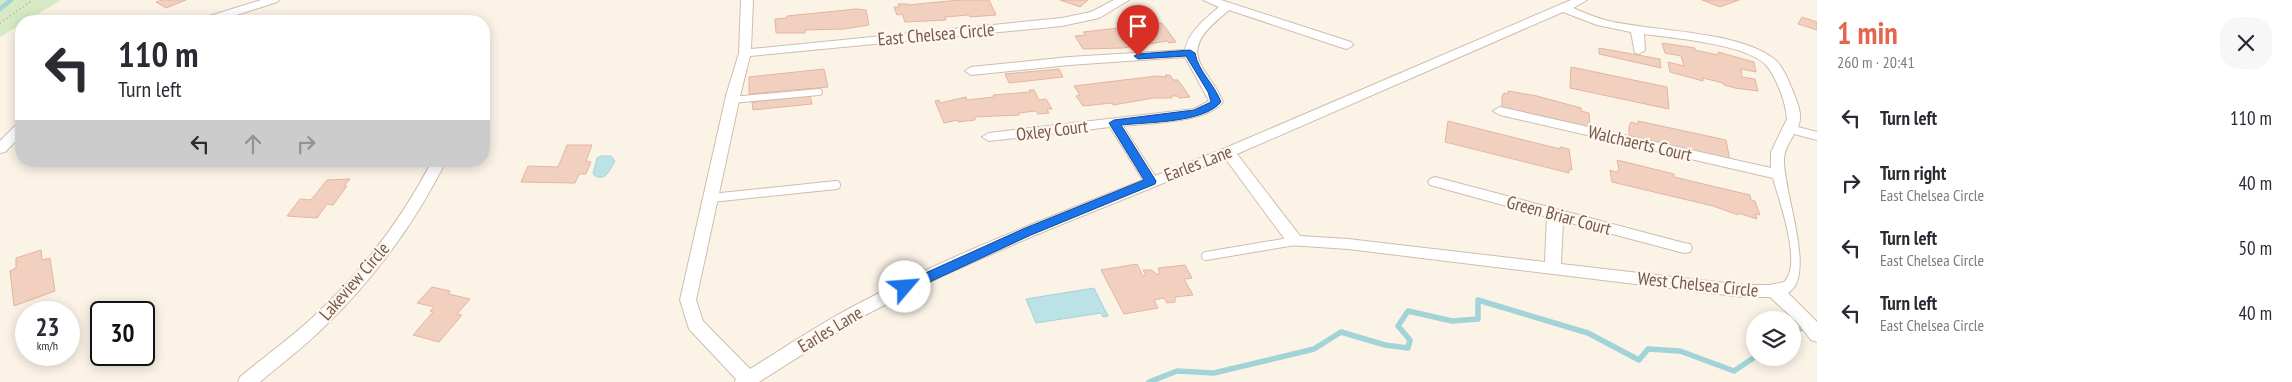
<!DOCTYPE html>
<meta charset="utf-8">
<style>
body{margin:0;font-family:"PT Sans Narrow",sans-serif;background:#f7f7f7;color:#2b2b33;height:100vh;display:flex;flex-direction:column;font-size:19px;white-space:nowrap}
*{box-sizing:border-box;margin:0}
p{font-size:16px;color:#7c7c81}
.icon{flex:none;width:28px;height:28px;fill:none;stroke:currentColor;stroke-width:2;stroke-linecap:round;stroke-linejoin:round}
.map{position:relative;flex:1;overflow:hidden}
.side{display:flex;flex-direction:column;background:#fff;width:475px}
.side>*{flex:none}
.hud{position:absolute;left:15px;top:15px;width:475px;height:152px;border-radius:20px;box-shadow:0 2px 12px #0003;background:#fff;color:#2b2b33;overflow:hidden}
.tools{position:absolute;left:1746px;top:311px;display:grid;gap:10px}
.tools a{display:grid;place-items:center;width:55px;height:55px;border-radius:50%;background:#fff;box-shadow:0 2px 12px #0003;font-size:25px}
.speed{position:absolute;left:15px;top:301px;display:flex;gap:10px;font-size:25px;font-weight:700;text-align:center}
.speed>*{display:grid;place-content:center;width:65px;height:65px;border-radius:50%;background:#fff;box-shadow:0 2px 12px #0003;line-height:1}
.speed small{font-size:12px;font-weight:400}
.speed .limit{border:2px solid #111;border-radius:8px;background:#fff;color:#111}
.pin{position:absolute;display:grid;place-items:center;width:42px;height:42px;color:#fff;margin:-51px -21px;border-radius:50% 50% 50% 0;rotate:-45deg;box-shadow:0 0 5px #0007}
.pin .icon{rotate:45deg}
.me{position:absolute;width:55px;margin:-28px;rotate:63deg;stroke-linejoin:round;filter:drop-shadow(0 0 4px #0008)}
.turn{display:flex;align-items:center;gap:18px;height:105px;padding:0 20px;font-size:22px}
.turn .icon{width:65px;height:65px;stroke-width:2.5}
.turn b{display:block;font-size:35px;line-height:42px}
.lanes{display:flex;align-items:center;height:48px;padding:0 20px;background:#0003;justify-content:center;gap:25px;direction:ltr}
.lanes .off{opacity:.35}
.round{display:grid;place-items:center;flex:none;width:52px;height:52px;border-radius:20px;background:#f7f7f7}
.head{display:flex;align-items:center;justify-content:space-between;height:85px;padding:0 20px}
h1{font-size:30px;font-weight:700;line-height:38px;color:#e5664e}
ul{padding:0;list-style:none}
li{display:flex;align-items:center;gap:15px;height:65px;padding:0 20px}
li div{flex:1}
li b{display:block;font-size:19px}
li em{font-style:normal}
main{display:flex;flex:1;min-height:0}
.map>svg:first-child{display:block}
</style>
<main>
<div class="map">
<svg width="1817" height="382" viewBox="0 0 1817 382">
<rect width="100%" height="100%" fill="#fcf3e7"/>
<path fill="#d6eac5" d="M 0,0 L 61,0 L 26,21 L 21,21 L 21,24 L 0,37 Z"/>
<g fill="#bbe2e6" stroke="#a2d3d8">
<path d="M 601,156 L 611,156 L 615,161 C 610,169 605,184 593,174 L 597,158 Z"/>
<path d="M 1094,288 L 1108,316 L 1103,317 L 1101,313 L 1036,323 L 1026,299 Z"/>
</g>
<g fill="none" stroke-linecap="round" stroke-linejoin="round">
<path stroke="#a2d3d8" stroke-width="4.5" d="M 0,9 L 11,0"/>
<g stroke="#a2d3d8" stroke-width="5.5">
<path d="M 1792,332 L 1817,323"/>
<path d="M 1149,382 L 1177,371 L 1214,373 L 1314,349 L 1341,332 L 1385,345 L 1408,348 L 1410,340 L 1398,326 L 1408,311 L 1452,321 L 1478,319 L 1478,300 L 1588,333 L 1639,360 L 1648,349 L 1680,351 L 1734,371 L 1755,357"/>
</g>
</g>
<g fill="#f1d0bf" stroke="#e4b59f">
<path d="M 162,0 L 186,0 L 166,8 L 156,2 Z"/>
<path d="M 960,0 L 989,0 L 996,15 L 970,17 L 968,15 L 945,17 L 946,20 L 905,22 L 902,14 L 897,15 L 894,7 L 899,7 L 898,4 L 907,4 L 907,5 Z"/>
<path d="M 1060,0 L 1088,0 L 1080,7 Z"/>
<path d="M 1702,0 L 1739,0 L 1720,7 Z"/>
<path d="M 856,9 L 866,10 L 869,25 L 844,29 L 805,30 L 805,33 L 776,33 L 775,19 L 787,18 L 787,16 Z"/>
<path d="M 1802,17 L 1817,22 L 1817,30 L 1798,24 Z"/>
<path d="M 1162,23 L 1176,42 L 1169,43 L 1168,41 L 1123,48 L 1083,49 L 1075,36 L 1086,35 L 1083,32 Z"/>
<path d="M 1662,43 L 1695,48 L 1695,50 L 1718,55 L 1718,52 L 1754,62 L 1756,72 L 1741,69 L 1742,77 L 1755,79 L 1758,91 L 1735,88 L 1724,85 L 1723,83 L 1703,78 L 1703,81 L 1670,72 L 1668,62 L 1684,66 L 1681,56 L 1665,53 Z"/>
<path d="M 1599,48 L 1660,59 L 1661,68 L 1599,54 Z"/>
<path d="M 1571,67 L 1667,87 L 1669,109 L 1570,88 Z"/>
<path d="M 824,69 L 828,87 L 749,94 L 749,77 Z"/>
<path d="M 1059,69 L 1063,77 L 1009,83 L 1005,74 Z"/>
<path d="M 1165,75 L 1170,75 L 1173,80 L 1178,80 L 1190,97 L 1179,98 L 1177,96 L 1171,96 L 1172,98 L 1154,98 L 1113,105 L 1112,103 L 1083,106 L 1076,96 L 1080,95 L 1074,86 L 1157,76 L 1167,77 Z"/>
<path d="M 1029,90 L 1034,90 L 1039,100 L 1046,99 L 1052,109 L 1047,109 L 1049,113 L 1038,114 L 1036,111 L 1019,113 L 1019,115 L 975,117 L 975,120 L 958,122 L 958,120 L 944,123 L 935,101 L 939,100 L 940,103 L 966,97 L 967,100 L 994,97 L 993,95 L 1030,92 Z"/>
<path d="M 1508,91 L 1537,96 L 1581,108 L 1581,111 L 1589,113 L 1590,127 L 1502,107 L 1502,96 L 1504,93 L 1508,94 Z"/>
<path d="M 810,96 L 812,104 L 753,110 L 752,102 Z"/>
<path d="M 1448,121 L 1560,149 L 1560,147 L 1569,149 L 1572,170 L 1569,169 L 1569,173 L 1445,142 Z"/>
<path d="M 1638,121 L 1726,140 L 1730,161 L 1634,138 L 1629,135 L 1629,127 L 1631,122 L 1638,124 Z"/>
<path d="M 567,145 L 592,145 L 586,161 L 591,162 L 586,174 L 579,174 L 575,183 L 521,182 L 528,166 L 558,167 Z"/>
<path d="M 1617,160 L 1674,174 L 1674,177 L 1750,195 L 1751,200 L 1755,201 L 1760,215 L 1755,214 L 1757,219 L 1738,213 L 1738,215 L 1713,206 L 1612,182 L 1610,170 L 1616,172 L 1619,170 Z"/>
<path d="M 350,179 L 344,186 L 347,186 L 333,205 L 327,204 L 317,218 L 287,216 L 300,199 L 311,200 L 327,180 Z"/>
<path d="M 41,250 L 42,260 L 50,258 L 55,291 L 14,306 L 10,271 L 16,268 L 16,258 Z"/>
<path d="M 1137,264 L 1143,276 L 1146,275 L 1143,270 L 1152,270 L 1156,274 L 1160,274 L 1158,268 L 1185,265 L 1192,278 L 1184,279 L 1193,295 L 1175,297 L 1175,302 L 1167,303 L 1164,298 L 1154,300 L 1158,308 L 1124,314 L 1101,270 Z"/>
<path d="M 432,287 L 450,291 L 449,294 L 470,299 L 457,314 L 462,315 L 439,342 L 413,335 L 433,312 L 430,311 L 434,307 L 417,303 Z"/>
</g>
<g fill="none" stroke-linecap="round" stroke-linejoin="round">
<g stroke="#d0bcaf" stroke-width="8">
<path id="service-far1" d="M 732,100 L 819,92"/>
</g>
<g stroke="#d0bcaf" stroke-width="10">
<g id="service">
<path d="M 711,198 L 836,185"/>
<path d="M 1206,256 L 1295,241"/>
</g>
</g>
<g stroke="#d0bcaf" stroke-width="2">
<g id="minor">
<path d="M 261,0 L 279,0 L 277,2 L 218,21 L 201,21 L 203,18 Z"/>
<path d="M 741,0 L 753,0 L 751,49 L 1062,18 L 1091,12 L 1114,0 L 1129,0 L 1099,18 L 1062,26 L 750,56 L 740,96 L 696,300 L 703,321 L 750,369 C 784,348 818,325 854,306 C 947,256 1045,219 1143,180 L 1110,127 L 989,141 L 982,137 L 989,133 L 1194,109 L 1209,101 L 1207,97 L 1185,57 L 1069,65 L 971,75 L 965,71 L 971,67 L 1069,57 L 1185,50 C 1188,32 1206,18 1219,7 L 1203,0 L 1221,0 L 1351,42 L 1353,45 L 1347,49 L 1343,48 L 1229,10 C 1214,23 1189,41 1200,63 C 1206,75 1215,85 1221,97 L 1223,102 C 1207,123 1148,123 1123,126 L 1155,176 L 1223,149 L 1571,0 L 1587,0 L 1573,8 C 1585,13 1596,18 1609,21 C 1655,32 1734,30 1773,58 C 1783,65 1789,82 1794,94 C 1798,105 1803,115 1798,127 L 1817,132 L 1817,140 L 1794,134 C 1790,142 1784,150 1784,159 C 1783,192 1817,276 1788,293 L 1817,322 L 1817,342 L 1811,340 L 1798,323 L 1770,297 L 1743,297 L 1348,249 L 1289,245 L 1225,158 L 1033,236 L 942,276 L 865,315 L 759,382 L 735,382 L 736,379 L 689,329 L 680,300 L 726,96 L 739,53 ZM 1563,12 L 1597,25 L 1631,32 L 1635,53 L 1639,54 L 1645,50 L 1644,34 C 1673,38 1746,44 1766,65 C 1777,78 1786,103 1787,119 L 1771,152 L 1771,168 L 1500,107 L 1493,111 L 1500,115 L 1773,178 C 1779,200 1803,265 1784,282 L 1770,285 L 1743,285 L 1561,264 L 1563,221 L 1684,253 L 1690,252 L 1692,248 L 1690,244 L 1684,243 L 1435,177 L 1430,179 L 1428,182 L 1430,185 L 1547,217 L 1545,262 L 1348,239 L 1300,236 L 1237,154 Z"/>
<path d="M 21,124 L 21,136 L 5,152 L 0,153 L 0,141 L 16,125 Z"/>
<path d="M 432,161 L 446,161 C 415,223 374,279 324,327 C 304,347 281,364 260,382 L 238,382 L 240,377 C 264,357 289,339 311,319 C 361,273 401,221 432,161 Z"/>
</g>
</g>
<path stroke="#d7b3a2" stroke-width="2.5" stroke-dasharray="1 3" stroke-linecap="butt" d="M 0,23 L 33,0"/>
<use href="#service-far1" stroke="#fff" stroke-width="6"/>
<use href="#service" stroke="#fff" stroke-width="8"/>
<use href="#minor" fill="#fff" fill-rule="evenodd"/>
</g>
<path fill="#1a73e8" stroke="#114b97" d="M 1190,50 L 1195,53 C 1198,71 1215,85 1221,102 C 1204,123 1147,122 1121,125 L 1156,181 L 1155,184 L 1031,235 L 910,291 L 901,291 L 899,287 L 901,284 L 1023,229 L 1144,180 L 1109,123 L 1114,120 L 1194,110 L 1211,102 L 1208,92 L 1186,56 L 1138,59 L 1134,56 L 1138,54 Z"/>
<g text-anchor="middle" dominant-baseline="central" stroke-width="4.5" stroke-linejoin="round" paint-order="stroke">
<g font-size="18" fill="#76584b" stroke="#fff7ee">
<text transform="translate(936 34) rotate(-5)">East Chelsea Circle</text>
<text transform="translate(1052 130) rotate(-7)">Oxley Court</text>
<text transform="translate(1640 143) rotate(13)">Walchaerts Court</text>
<text transform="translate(1198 163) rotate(-21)">Earles Lane</text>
<text transform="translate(1559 215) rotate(15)">Green Briar Court</text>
<text transform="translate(354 281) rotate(-49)">Lakeview Circle</text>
<text transform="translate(1698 284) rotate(6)">West Chelsea Circle</text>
<text transform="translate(830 329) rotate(-31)">Earles Lane</text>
</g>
</g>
</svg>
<div class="tools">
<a><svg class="icon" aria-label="layers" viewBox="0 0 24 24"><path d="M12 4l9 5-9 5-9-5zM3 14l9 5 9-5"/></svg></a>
</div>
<div class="speed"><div>23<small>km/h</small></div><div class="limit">30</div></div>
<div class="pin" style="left:1138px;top:56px;background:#d93025"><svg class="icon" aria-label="arrive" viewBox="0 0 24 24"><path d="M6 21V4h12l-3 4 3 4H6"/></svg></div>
<svg class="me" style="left:905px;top:287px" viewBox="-20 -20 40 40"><circle r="19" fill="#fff"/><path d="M0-13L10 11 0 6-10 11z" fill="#1a73e8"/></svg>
<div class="hud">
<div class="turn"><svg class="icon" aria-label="left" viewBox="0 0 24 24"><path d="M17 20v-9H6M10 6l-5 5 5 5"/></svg><div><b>110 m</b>Turn left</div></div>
<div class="lanes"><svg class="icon" aria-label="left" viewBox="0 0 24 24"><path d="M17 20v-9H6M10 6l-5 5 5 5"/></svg><svg class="icon off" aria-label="ahead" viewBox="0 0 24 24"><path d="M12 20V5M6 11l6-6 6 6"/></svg><svg class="icon off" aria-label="right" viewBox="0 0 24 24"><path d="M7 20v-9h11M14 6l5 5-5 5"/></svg></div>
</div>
</div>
<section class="side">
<div class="head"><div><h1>1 min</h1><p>260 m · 20:41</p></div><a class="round"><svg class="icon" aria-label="close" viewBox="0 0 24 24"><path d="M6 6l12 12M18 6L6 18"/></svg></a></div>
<ul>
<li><svg class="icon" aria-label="left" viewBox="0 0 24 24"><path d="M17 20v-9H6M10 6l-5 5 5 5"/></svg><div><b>Turn left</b></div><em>110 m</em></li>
<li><svg class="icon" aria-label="right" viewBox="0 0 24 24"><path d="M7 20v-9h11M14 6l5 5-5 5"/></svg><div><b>Turn right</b><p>East Chelsea Circle</p></div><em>40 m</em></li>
<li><svg class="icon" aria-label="left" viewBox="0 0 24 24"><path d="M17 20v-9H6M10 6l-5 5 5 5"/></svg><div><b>Turn left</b><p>East Chelsea Circle</p></div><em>50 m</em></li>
<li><svg class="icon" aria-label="left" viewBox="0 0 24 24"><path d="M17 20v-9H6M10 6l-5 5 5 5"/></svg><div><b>Turn left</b><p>East Chelsea Circle</p></div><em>40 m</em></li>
</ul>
</section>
</main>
